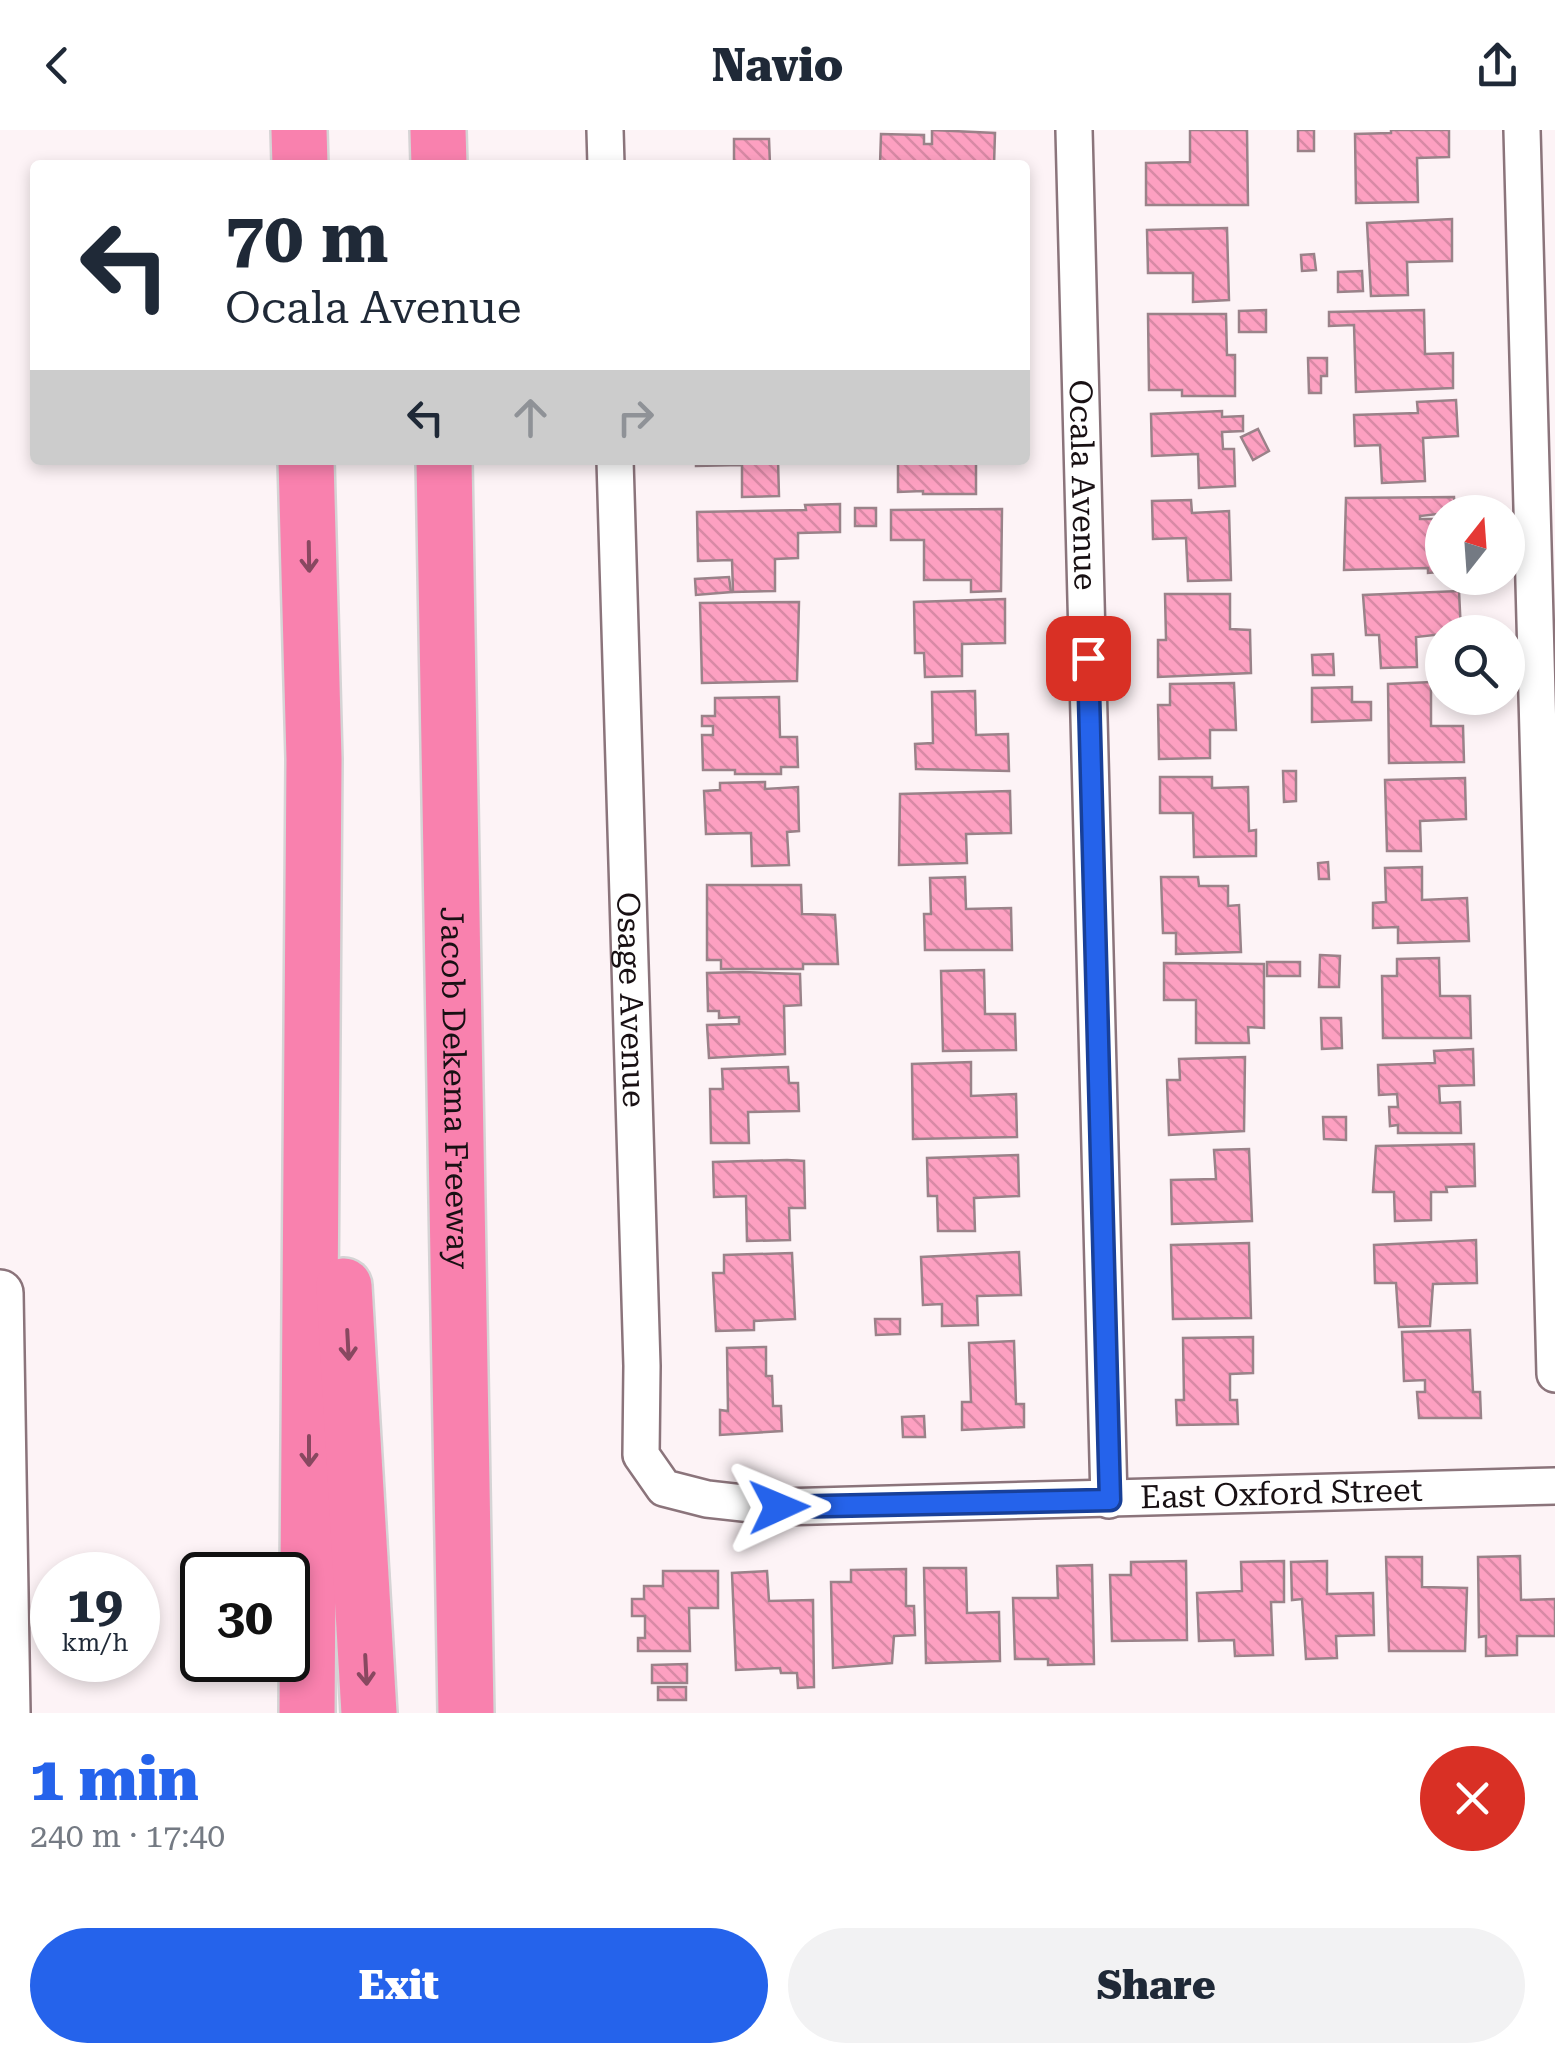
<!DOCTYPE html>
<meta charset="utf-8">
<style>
body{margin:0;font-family:"Roboto Serif",serif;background:#f2f2f3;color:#1f2937;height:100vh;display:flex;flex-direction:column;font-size:38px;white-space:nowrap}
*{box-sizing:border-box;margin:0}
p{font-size:32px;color:#747a83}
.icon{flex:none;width:55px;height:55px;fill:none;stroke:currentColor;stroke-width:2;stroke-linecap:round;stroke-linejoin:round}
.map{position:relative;height:1583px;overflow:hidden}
.sheet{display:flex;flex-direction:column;background:#fff;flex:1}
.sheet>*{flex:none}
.top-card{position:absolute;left:30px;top:30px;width:1000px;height:305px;border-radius:10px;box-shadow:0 5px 15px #0003;background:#fff;color:#1f2937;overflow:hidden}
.needle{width:65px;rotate:17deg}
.tools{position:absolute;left:1425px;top:365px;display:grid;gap:20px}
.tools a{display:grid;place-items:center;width:100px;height:100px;border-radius:50%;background:#fff;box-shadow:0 5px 15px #0003;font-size:50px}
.speed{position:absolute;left:30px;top:1422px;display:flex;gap:20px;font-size:50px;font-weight:700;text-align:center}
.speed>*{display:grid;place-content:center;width:130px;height:130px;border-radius:50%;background:#fff;box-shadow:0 5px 15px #0003;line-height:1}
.speed small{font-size:25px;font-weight:400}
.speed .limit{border:5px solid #111;border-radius:15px;background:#fff;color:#111}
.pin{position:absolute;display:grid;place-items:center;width:85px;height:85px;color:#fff;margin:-42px;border-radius:20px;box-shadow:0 5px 15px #0006}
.me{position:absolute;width:110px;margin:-55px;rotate:89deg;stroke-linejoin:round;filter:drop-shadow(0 0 8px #0008)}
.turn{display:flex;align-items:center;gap:35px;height:210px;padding:0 30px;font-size:45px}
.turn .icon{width:130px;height:130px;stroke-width:2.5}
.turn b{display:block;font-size:70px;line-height:85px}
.lanes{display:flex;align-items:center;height:95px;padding:0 30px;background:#0003;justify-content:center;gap:50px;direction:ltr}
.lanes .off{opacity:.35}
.round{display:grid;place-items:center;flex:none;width:105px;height:105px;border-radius:52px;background:#f2f2f3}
.summary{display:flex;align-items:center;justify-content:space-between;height:170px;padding:0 30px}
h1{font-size:60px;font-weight:800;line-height:75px;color:#2563eb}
.cta{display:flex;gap:20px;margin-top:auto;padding:20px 30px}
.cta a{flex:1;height:115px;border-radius:60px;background:#2563eb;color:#fff;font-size:40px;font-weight:800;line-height:115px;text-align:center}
.cta a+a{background:#f2f2f3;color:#1f2937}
header{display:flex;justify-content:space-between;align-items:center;height:130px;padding:0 30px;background:#fff;font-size:45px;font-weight:800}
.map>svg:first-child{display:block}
</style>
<header><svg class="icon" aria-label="back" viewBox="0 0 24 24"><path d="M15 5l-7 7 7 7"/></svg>Navio<svg class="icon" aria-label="share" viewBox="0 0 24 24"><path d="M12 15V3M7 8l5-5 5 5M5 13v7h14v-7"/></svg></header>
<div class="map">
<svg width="1555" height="1583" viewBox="0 0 1555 1583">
<defs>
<pattern id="building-back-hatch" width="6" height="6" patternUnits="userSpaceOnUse" patternTransform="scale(2.5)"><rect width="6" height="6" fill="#fda0c1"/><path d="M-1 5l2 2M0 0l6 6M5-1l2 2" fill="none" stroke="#d889a5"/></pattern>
</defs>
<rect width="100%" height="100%" fill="#fdf3f6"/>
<g fill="url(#building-back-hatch)" stroke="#9a8289" stroke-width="2.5">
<path d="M 932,0 L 995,3 L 994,35 L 880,35 L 881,4 L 924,5 L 924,14 L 932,14 Z"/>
<path d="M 1190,0 L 1247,0 L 1248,75 L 1146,75 L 1146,33 L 1190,32 Z"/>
<rect x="1298" y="0" width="16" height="21"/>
<path d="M 1391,0 L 1449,0 L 1449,27 L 1417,28 L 1418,72 L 1356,73 L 1355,4 L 1391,3 Z"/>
<path d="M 734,9 L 769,9 L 770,35 L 734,35 Z"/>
<path d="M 1452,89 L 1452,131 L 1407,132 L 1408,165 L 1371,166 L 1367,93 Z"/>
<path d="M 1227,98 L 1229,170 L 1193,172 L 1193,143 L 1148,143 L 1147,100 Z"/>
<path d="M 1314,124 L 1316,140 L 1302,141 L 1301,125 Z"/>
<path d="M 1362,141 L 1363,161 L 1338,162 L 1338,142 Z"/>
<path d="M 1266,180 L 1266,202 L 1239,202 L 1239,181 Z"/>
<path d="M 1424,180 L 1425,224 L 1453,223 L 1453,258 L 1356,262 L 1354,195 L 1329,196 L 1329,182 Z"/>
<path d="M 1148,184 L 1226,184 L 1227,225 L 1235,225 L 1235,266 L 1182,266 L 1182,260 L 1149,260 Z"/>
<path d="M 1308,228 L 1327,228 L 1327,246 L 1321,246 L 1321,263 L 1309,263 Z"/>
<path d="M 1456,270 L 1458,306 L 1423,308 L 1425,351 L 1382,353 L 1380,315 L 1355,316 L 1354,285 L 1418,283 L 1417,272 Z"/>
<path d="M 1222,281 L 1222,287 L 1243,286 L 1243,301 L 1222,302 L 1223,319 L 1234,319 L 1235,356 L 1199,358 L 1198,324 L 1152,326 L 1151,284 Z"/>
<path d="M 1258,299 L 1269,321 L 1253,330 L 1241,307 Z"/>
<path d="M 696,330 L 778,330 L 779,366 L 742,367 L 742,335 L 696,336 Z"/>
<path d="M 898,330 L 999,330 L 976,330 L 976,364 L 923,364 L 923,361 L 898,362 Z"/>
<path d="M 1454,367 L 1455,382 L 1420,386 L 1420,389 L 1442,389 L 1442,438 L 1439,438 L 1439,442 L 1428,443 L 1428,438 L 1344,440 L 1346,368 Z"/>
<path d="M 1191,370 L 1192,383 L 1229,381 L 1231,450 L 1188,451 L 1186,408 L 1153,409 L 1152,371 Z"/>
<path d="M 840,374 L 840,402 L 798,403 L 798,428 L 775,429 L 775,461 L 733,462 L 732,430 L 698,431 L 697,382 L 806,380 L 805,375 Z"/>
<rect x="855" y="378" width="21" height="18"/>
<path d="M 1002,379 L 1001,461 L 971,462 L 971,450 L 924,450 L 924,410 L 891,410 L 891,380 Z"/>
<path d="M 729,447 L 731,462 L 696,465 L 695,449 Z"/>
<path d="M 1459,461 L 1461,502 L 1416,507 L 1417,537 L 1381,538 L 1379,505 L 1366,505 L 1363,465 Z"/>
<path d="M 1165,464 L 1230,464 L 1230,499 L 1250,500 L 1251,543 L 1158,547 L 1158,510 L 1166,510 Z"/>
<path d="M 1005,469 L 1005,513 L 962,514 L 962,546 L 925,547 L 924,523 L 915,523 L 914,472 Z"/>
<path d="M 799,472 L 797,551 L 702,553 L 700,473 Z"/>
<path d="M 1333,524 L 1334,545 L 1313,545 L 1312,525 Z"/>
<path d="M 1431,552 L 1431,596 L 1463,596 L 1464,632 L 1389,633 L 1388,554 Z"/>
<path d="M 1234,553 L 1236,600 L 1210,600 L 1210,628 L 1159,629 L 1158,575 L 1170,575 L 1170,554 Z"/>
<path d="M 1352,557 L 1352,572 L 1371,572 L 1371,590 L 1312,592 L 1312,558 Z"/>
<path d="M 975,561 L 976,605 L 1008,604 L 1009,641 L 916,639 L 915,614 L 933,613 L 932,562 Z"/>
<path d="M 779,567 L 780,607 L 797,607 L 798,637 L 781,637 L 781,644 L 735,644 L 735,640 L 703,640 L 702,605 L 713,605 L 713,596 L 702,596 L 702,586 L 715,586 L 715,568 Z"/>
<path d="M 1283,641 L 1296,641 L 1296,671 L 1284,672 Z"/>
<path d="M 1160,647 L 1212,647 L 1212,658 L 1248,657 L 1249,701 L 1256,700 L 1256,726 L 1194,727 L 1193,683 L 1160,683 Z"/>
<path d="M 1465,648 L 1466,689 L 1420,691 L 1421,721 L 1387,721 L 1385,650 Z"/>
<path d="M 765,652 L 765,659 L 798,657 L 799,701 L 787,702 L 789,735 L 752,736 L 751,703 L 706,704 L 704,661 L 720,660 L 720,653 Z"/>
<path d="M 1010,661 L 1011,703 L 966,704 L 967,733 L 899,735 L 900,664 Z"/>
<path d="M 1328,732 L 1329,749 L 1319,749 L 1318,733 Z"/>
<path d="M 1422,737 L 1422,770 L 1467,768 L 1469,811 L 1398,813 L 1398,797 L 1373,798 L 1373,773 L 1386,772 L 1385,738 Z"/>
<path d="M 965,747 L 966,779 L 1011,778 L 1012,820 L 925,820 L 924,784 L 931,784 L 930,748 Z"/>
<path d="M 1161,747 L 1198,747 L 1199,756 L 1228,756 L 1228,776 L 1239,775 L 1241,822 L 1176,824 L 1176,803 L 1163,803 Z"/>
<path d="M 707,755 L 801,755 L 802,784 L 835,785 L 838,834 L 803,834 L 803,839 L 721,839 L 721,830 L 707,830 Z"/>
<path d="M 1320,825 L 1340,826 L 1339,857 L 1319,857 Z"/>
<path d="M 1439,828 L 1440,866 L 1470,866 L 1471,908 L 1383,908 L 1382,846 L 1397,846 L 1397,829 Z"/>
<rect x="1267" y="832" width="33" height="14"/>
<path d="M 1164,833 L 1264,834 L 1264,898 L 1248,897 L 1249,913 L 1196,913 L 1196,870 L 1164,870 Z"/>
<path d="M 984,840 L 985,884 L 1015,884 L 1016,920 L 943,921 L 941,841 Z"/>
<path d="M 743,842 L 800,844 L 801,875 L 784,876 L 785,924 L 709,928 L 707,895 L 739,894 L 739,887 L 719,888 L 719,881 L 708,881 L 707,843 Z"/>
<path d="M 1321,888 L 1341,888 L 1342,918 L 1322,919 Z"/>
<path d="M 1473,919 L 1474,955 L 1439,956 L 1440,973 L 1460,972 L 1461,1003 L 1398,1003 L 1398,995 L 1390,996 L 1389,977 L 1398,977 L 1397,964 L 1379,965 L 1378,935 L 1435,933 L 1434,921 Z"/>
<path d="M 1245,927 L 1244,1001 L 1169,1005 L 1167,950 L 1180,950 L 1179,929 Z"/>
<path d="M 971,932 L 971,966 L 1016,964 L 1017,1007 L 913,1009 L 912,934 Z"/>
<path d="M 788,937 L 789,953 L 798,953 L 799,981 L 748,982 L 749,1013 L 711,1013 L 710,959 L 723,959 L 722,939 Z"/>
<path d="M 1323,987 L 1346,987 L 1346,1010 L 1324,1009 Z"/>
<path d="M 1474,1014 L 1475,1056 L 1446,1057 L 1447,1062 L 1431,1062 L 1431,1090 L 1395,1091 L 1394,1062 L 1373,1062 L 1376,1016 Z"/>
<path d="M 1249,1019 L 1252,1091 L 1172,1094 L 1171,1050 L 1216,1049 L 1214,1020 Z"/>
<path d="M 1018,1025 L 1019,1066 L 974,1068 L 975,1101 L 938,1101 L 937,1066 L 928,1066 L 927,1028 Z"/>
<path d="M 787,1030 L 804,1031 L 805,1078 L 789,1078 L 790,1110 L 747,1111 L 746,1066 L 714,1067 L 713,1032 Z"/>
<path d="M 1476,1110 L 1477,1153 L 1433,1154 L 1430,1196 L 1399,1197 L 1396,1153 L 1375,1153 L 1374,1115 Z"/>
<path d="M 1249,1113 L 1251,1188 L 1173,1189 L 1171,1115 Z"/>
<path d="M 1019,1122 L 1021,1165 L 977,1166 L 978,1195 L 942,1196 L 942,1174 L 923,1175 L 921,1127 Z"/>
<path d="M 792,1123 L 795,1189 L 754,1191 L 754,1200 L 716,1201 L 713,1143 L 724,1143 L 724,1125 Z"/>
<path d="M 875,1189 L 900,1189 L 900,1204 L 876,1205 Z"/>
<path d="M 1470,1200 L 1473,1262 L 1480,1262 L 1481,1288 L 1419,1288 L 1417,1262 L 1425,1262 L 1425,1250 L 1404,1251 L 1402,1202 Z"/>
<path d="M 1253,1207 L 1253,1243 L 1230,1244 L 1230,1270 L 1237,1270 L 1238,1294 L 1177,1295 L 1176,1270 L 1184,1270 L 1183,1208 Z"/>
<path d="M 1014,1211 L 1016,1274 L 1024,1274 L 1024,1297 L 962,1300 L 962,1272 L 971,1272 L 969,1213 Z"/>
<path d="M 766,1217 L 766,1246 L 772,1246 L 773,1276 L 781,1276 L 782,1301 L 720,1305 L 720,1280 L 728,1281 L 727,1218 Z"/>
<path d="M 924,1286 L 925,1307 L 903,1307 L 902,1287 Z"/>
<path d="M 1520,1426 L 1521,1470 L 1555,1469 L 1555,1506 L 1517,1506 L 1517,1525 L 1486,1526 L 1486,1506 L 1479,1507 L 1478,1427 Z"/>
<path d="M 1386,1427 L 1422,1427 L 1422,1457 L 1467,1458 L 1465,1521 L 1389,1521 Z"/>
<path d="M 1186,1431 L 1187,1510 L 1112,1511 L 1110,1445 L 1131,1445 L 1131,1432 Z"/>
<path d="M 1284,1431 L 1284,1472 L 1271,1472 L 1273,1525 L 1235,1526 L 1234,1510 L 1199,1511 L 1197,1463 L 1242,1461 L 1241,1432 Z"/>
<path d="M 1327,1431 L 1327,1464 L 1373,1463 L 1374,1505 L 1336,1506 L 1337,1528 L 1306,1529 L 1302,1469 L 1292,1470 L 1291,1432 Z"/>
<path d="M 1092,1435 L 1094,1534 L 1048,1535 L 1048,1529 L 1015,1529 L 1013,1468 L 1058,1468 L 1057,1436 Z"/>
<path d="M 924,1438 L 966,1438 L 967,1483 L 999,1482 L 1000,1531 L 926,1533 Z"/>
<path d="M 906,1439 L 906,1476 L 914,1476 L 915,1505 L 894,1506 L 892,1533 L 833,1538 L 831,1452 L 851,1452 L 851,1440 Z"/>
<path d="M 663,1441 L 718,1441 L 718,1478 L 689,1478 L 690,1521 L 638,1521 L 638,1508 L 645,1508 L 645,1486 L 632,1486 L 632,1469 L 644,1469 L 644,1456 L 663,1456 Z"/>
<path d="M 767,1441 L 769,1471 L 813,1470 L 814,1557 L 798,1558 L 797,1543 L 781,1543 L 780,1538 L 736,1540 L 732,1443 Z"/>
<path d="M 687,1534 L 687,1553 L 652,1553 L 652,1535 Z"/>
<rect x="658" y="1557" width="28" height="13"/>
</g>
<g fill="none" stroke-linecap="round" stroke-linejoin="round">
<g stroke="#8b747b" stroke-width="40">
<g id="minor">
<path d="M 605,0 L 606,35"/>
<path id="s1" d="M 1074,0 L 1109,1370"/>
<path d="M 1522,0 L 1555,1244"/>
<path id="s2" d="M 615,330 L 642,1236 L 641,1325 L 664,1358 L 707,1369 L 779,1377 L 1555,1356"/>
</g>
</g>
<g stroke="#8b747b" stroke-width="50">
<path id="tertiary" d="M 0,1163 L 7,1583"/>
</g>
<g stroke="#d5d4d5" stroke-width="60">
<g id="motorway">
<path d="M 299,0 L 300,35"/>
<path d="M 438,0 L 439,35"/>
<path d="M 306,330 L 314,629 L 307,1583"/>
<path id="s3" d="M 444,330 L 466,1583"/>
<path d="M 344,1156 L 369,1583"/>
</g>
</g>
<use href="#minor" stroke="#fff" stroke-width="35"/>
<use href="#tertiary" stroke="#fff" stroke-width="45"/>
<use href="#motorway" stroke="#f981ae" stroke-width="55"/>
</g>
<defs><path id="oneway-shaft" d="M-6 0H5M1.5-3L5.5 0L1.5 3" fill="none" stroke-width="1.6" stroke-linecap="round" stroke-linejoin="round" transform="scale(2.5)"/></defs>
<g stroke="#884860">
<use href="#oneway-shaft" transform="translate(309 427) rotate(89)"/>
<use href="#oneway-shaft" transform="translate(348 1215) rotate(87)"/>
<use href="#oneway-shaft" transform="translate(309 1321) rotate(90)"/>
<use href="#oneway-shaft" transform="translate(366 1540) rotate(87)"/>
</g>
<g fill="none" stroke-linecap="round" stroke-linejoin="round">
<g stroke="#184099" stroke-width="25">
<path id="route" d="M 779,1377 L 1110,1370 L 1088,528"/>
</g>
<use href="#route" stroke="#2563eb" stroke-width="18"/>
</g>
<g text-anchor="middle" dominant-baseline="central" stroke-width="8" stroke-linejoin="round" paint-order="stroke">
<g font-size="32" fill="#181013" stroke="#fff">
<text stroke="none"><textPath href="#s1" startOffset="355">Ocala Avenue</textPath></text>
<text stroke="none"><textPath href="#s2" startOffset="540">Osage Avenue</textPath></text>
<text stroke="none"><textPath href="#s3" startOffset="628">Jacob Dekema Freeway</textPath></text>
<text stroke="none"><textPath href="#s2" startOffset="1655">East Oxford Street</textPath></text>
</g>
</g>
</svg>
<div class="tools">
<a><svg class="needle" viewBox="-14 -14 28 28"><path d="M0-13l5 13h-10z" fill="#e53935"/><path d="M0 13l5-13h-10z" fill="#747a83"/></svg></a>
<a><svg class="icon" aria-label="search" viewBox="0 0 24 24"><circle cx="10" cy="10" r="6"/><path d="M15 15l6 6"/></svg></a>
</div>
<div class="speed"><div>19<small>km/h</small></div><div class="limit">30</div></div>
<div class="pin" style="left:1088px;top:528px;background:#d93025"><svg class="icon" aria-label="arrive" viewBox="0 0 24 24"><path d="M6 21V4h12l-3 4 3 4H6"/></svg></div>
<svg class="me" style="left:779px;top:1377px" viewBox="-20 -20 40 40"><path d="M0-17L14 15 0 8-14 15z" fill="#2563eb" stroke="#fff" stroke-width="4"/></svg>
<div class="top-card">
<div class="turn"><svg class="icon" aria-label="left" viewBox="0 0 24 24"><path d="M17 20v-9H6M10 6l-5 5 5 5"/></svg><div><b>70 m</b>Ocala Avenue</div></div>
<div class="lanes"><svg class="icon" aria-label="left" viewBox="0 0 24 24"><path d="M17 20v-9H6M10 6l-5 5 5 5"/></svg><svg class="icon off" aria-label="ahead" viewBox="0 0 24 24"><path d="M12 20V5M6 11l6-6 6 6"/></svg><svg class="icon off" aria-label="right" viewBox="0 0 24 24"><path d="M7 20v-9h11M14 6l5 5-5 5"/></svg></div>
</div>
</div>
<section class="sheet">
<div class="summary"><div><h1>1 min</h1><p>240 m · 17:40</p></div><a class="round" style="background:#d93025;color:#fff"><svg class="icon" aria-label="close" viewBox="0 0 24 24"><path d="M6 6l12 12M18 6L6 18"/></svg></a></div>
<div class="cta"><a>Exit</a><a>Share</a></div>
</section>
